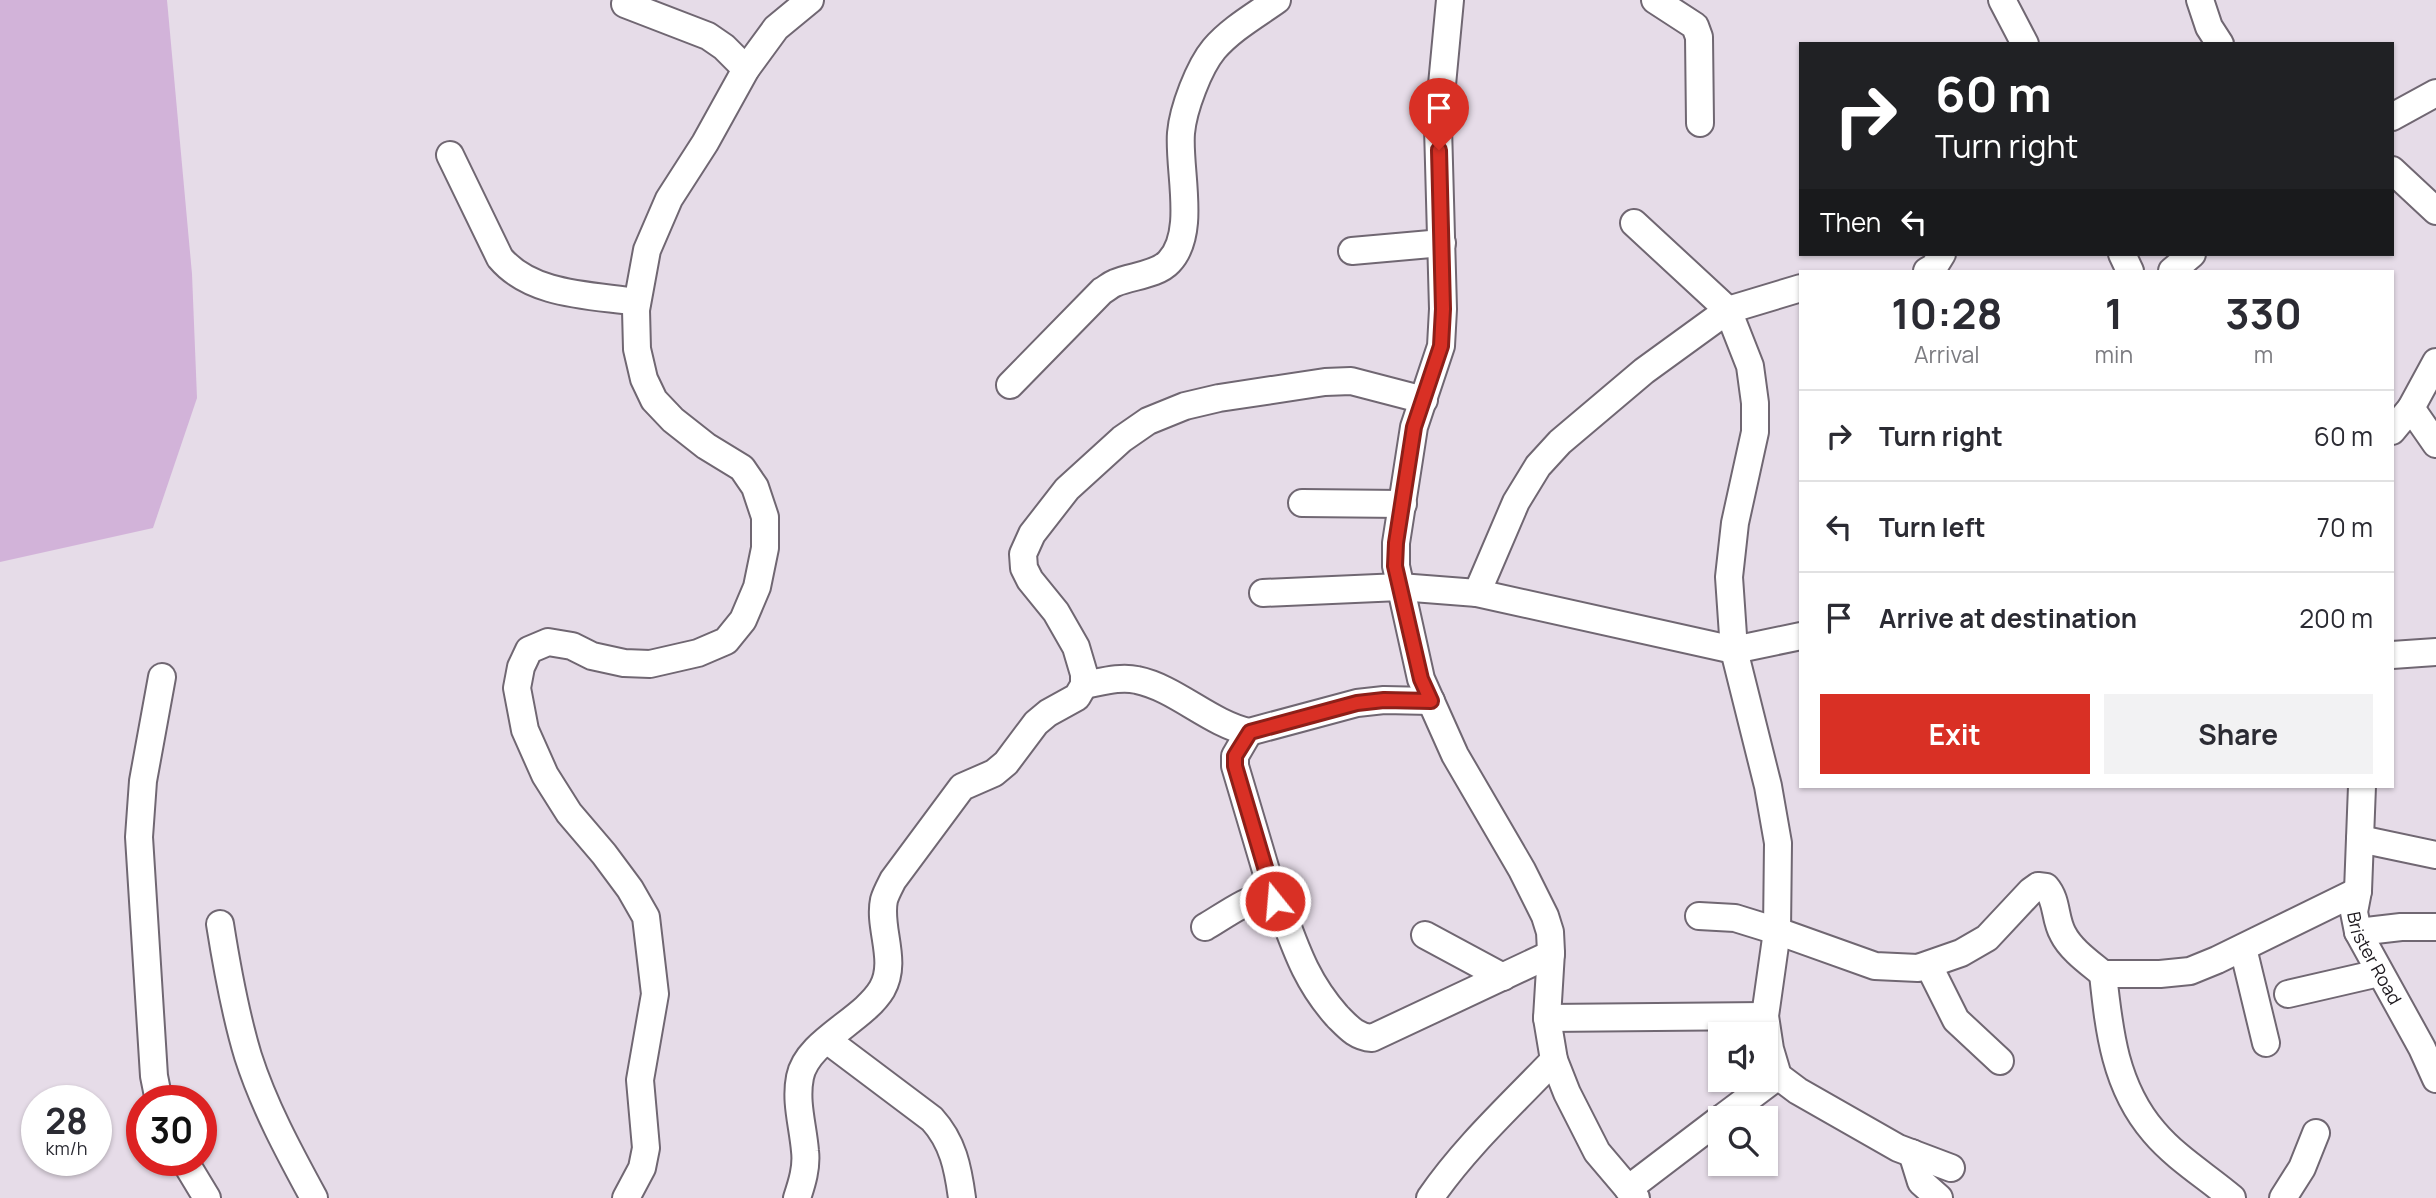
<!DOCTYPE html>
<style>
body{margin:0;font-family:Manrope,sans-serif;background:#f2f2f3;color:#2b2b33;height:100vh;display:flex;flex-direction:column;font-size:26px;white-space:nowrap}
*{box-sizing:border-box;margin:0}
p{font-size:23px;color:#7c7c81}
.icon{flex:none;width:38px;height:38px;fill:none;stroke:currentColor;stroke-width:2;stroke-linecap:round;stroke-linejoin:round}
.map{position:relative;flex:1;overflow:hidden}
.details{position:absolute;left:1799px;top:270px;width:595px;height:518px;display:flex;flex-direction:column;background:#fff;border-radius:0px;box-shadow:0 2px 5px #0004}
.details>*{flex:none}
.hud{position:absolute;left:1799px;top:42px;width:595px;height:214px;border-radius:0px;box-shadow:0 2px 5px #0004;background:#202124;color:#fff;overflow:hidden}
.buttons{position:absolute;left:1708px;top:1022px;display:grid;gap:14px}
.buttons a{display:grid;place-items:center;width:70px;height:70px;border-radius:0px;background:#fff;box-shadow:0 2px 5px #0004;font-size:35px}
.speed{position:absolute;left:21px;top:1085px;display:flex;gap:14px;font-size:35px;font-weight:700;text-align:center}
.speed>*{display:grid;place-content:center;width:91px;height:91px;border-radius:50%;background:#fff;box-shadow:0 2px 5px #0004;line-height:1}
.speed small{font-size:18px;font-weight:400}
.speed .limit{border:10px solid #d22;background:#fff;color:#111}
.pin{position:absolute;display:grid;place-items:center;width:60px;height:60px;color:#fff;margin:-72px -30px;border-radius:50% 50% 50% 0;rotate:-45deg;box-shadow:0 0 7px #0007}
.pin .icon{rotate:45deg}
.me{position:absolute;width:77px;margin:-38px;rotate:343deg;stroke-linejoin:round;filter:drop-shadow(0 0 5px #0008)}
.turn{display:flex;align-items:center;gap:24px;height:147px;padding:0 21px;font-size:32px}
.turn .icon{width:91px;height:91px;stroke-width:2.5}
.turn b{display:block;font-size:49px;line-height:60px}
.then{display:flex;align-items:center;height:66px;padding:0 21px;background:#0003;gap:14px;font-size:26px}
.eta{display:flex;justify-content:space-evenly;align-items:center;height:119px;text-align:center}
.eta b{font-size:42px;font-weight:700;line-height:49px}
.cta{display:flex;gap:14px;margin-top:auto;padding:14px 21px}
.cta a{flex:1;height:80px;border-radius:0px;background:#d93025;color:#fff;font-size:28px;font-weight:700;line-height:80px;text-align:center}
.cta a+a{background:#f2f2f3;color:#2b2b33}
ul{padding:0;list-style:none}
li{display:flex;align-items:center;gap:21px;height:91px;padding:0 21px;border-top:2px solid #e1e1e2}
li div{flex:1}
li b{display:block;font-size:26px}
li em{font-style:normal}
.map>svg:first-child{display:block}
</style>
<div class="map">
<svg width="2436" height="1198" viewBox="0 0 2436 1198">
<rect width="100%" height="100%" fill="#e6dce8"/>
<path fill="#d2b3d9" d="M 0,0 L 167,0 L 192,274 L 197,398 L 153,528 L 0,562 Z"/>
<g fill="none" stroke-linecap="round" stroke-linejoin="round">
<g stroke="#706772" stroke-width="30">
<g id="minor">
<path d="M 1450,0 L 1438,127 L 1443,309 L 1441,346 L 1414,427 L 1396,543 L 1396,566 L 1421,679 L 1455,755 L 1522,870 L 1545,916 L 1550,932 L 1551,952 L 1547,1018 L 1554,1060 L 1567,1093 L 1597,1152 L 1636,1198"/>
<path d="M 1655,0 L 1695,26 L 1699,37 L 1700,123"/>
<path d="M 2002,0 L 2025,44"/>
<path d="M 2200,0 L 2209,27 L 2220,44"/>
<path d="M 625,4 L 708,36 L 724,47 L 746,69"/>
<path d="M 2392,117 L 2436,93"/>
<path d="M 450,155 L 500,258 C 532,296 591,295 637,302"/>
<path d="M 2392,170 L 2436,211"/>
<path d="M 1634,223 L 1728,310 L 1750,366 L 1755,403 L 1755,432 L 1735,523 L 1729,577 L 1734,650 L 1768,786 L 1778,843 L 1777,931 L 1765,1016 L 1770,1049 L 1778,1076 L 1798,1091 L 1898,1148 L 1951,1168"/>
<path d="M 1352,251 L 1442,243"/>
<path d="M 2122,254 L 2130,271"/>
<path d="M 1927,271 L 1934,267 L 1942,254"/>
<path d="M 2172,271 L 2192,254"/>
<path d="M 1010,385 L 1102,291 C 1106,289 1110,285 1115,283 C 1131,276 1157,275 1169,262 C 1197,233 1178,170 1181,133 C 1183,109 1199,67 1214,49 C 1231,29 1256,15 1277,0"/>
<path d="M 2411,408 L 2436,444"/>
<path d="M 2392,431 L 2411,408 L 2436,362"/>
<path d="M 1302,503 L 1403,504"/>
<path d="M 1263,593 L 1400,587 L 1477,593 L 1734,650 L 1801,636"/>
<path d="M 1477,593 L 1516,502 L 1538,466 L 1560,442 L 1644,371 L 1728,310 L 1801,288"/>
<path d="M 2392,655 L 2436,652"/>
<path d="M 1084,685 C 1101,682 1120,676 1137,680 C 1176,688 1209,723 1249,732 L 1357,703 L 1384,700 L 1431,701"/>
<path d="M 1249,732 L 1235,756 L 1235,766 L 1275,901"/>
<path id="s1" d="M 2362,786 L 2358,891 L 2354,912 L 2358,932 L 2422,1048 L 2436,1079"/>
<path d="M 2360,839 L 2436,855"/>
<path d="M 1699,916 L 1735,918 L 1777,931 L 1875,966 L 1918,968 L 1961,953 L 1987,938 L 2031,891 L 2038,886 L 2046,887 C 2058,901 2054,918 2063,934 C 2071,950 2090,963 2103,974 L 2160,974 L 2190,971 L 2217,960 L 2358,891"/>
<path d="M 220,924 C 227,968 235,1013 248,1056 C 264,1106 289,1152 314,1198"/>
<path d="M 1205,927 C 1218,920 1252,895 1266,897 C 1273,897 1276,902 1280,906 C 1296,949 1306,981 1337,1016 C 1348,1027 1356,1037 1372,1038 L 1551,954"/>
<path d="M 2358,932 L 2401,927 L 2436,927"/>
<path d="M 1425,935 L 1503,977"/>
<path d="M 2243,948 L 2266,1043"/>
<path d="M 1929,966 L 1956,1020 L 2000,1061"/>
<path d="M 2103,974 C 2109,1031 2115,1087 2154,1132 C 2176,1158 2206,1176 2232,1198"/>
<path d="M 2288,994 L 2379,973"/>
<path d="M 1547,1018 L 1765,1016"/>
<path d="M 827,1040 L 932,1119 C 953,1142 958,1168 962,1198"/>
<path d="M 159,1101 L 154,1076 L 139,837 L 143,781 L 162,677"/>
<path d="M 1722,1118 L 1778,1076"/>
<path d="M 1912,1153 L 1921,1182 L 1939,1198"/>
<path d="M 184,1160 L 207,1198"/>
<path d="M 1628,1189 L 1720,1119"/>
<path d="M 626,1198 L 642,1168 L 646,1148 L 640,1080 L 655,994 L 646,917 L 630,889 L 604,854 L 569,813 L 545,775 L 525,730 L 517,688 L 521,667 L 529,650 L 548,642 L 572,646 L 592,656 L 624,663 L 650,664 L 698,653 L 726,641 L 743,620 L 757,587 L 765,548 L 765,517 L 755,487 L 742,468 L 706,446 L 673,420 L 654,400 L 644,379 L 637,349 L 636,310 L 647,250 L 669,199 L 705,143 L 746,69 L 776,28 L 810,0"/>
<path d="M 797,1198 C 802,1183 807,1167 805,1151 C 803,1126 795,1102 800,1077 C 807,1041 863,1021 882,989 C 898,961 878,928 884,900 C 886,893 890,886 893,880 L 962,787 L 994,773 L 1006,763 L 1036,723 L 1048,713 L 1077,697 L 1084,685 L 1084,674 L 1076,647 L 1056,612 L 1030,580 L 1024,568 L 1023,554 L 1032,534 L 1067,489 L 1122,439 L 1148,421 L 1185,406 L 1219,398 L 1325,382 L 1351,381 L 1424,400"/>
<path d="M 1430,1198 C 1465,1147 1511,1105 1554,1060"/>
<path d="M 2283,1198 L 2302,1168 L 2316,1133"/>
</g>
</g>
<use href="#minor" stroke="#fff" stroke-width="26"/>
</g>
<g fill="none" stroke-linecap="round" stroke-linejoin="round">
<g stroke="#8d1f18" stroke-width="18">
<path id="route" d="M 1275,901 L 1235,766 L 1235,756 L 1250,732 L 1357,703 L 1384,700 L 1431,701 L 1421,679 L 1395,566 L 1396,543 L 1414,427 L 1441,346 L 1443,309 L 1439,150"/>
</g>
<use href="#route" stroke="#d93025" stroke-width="12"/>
</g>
<g text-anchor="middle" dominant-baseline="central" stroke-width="5" stroke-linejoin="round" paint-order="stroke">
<g font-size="18" fill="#1c181d" stroke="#fff">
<text stroke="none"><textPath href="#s1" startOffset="177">Brister Road</textPath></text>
</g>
</g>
</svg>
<div class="buttons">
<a><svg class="icon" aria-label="sound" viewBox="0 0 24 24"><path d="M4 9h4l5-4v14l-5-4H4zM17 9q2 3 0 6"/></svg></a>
<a><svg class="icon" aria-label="search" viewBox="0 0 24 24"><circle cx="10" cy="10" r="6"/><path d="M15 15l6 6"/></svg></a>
</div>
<div class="speed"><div>28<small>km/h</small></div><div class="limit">30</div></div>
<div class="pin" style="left:1439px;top:150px;background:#d93025"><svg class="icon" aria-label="arrive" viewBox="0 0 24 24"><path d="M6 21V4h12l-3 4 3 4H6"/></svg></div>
<svg class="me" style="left:1275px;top:901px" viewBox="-20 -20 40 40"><circle r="17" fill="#d93025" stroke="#fff" stroke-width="3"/><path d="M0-11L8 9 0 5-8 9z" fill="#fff"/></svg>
<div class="hud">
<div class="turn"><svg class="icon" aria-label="right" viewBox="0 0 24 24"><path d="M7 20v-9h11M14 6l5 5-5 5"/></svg><div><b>60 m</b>Turn right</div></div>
<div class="then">Then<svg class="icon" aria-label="left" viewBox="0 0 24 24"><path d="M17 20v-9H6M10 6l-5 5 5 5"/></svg></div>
</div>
<section class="details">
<div class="eta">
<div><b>10:28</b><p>Arrival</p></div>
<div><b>1</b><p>min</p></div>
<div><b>330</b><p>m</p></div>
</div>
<ul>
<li><svg class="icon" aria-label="right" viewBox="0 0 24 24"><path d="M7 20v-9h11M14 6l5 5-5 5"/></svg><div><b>Turn right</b></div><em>60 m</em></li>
<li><svg class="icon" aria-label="left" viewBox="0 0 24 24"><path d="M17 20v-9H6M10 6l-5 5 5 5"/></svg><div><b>Turn left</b></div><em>70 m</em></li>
<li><svg class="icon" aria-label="arrive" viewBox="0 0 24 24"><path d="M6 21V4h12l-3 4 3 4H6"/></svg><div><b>Arrive at destination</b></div><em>200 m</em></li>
</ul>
<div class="cta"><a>Exit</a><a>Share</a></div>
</section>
</div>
